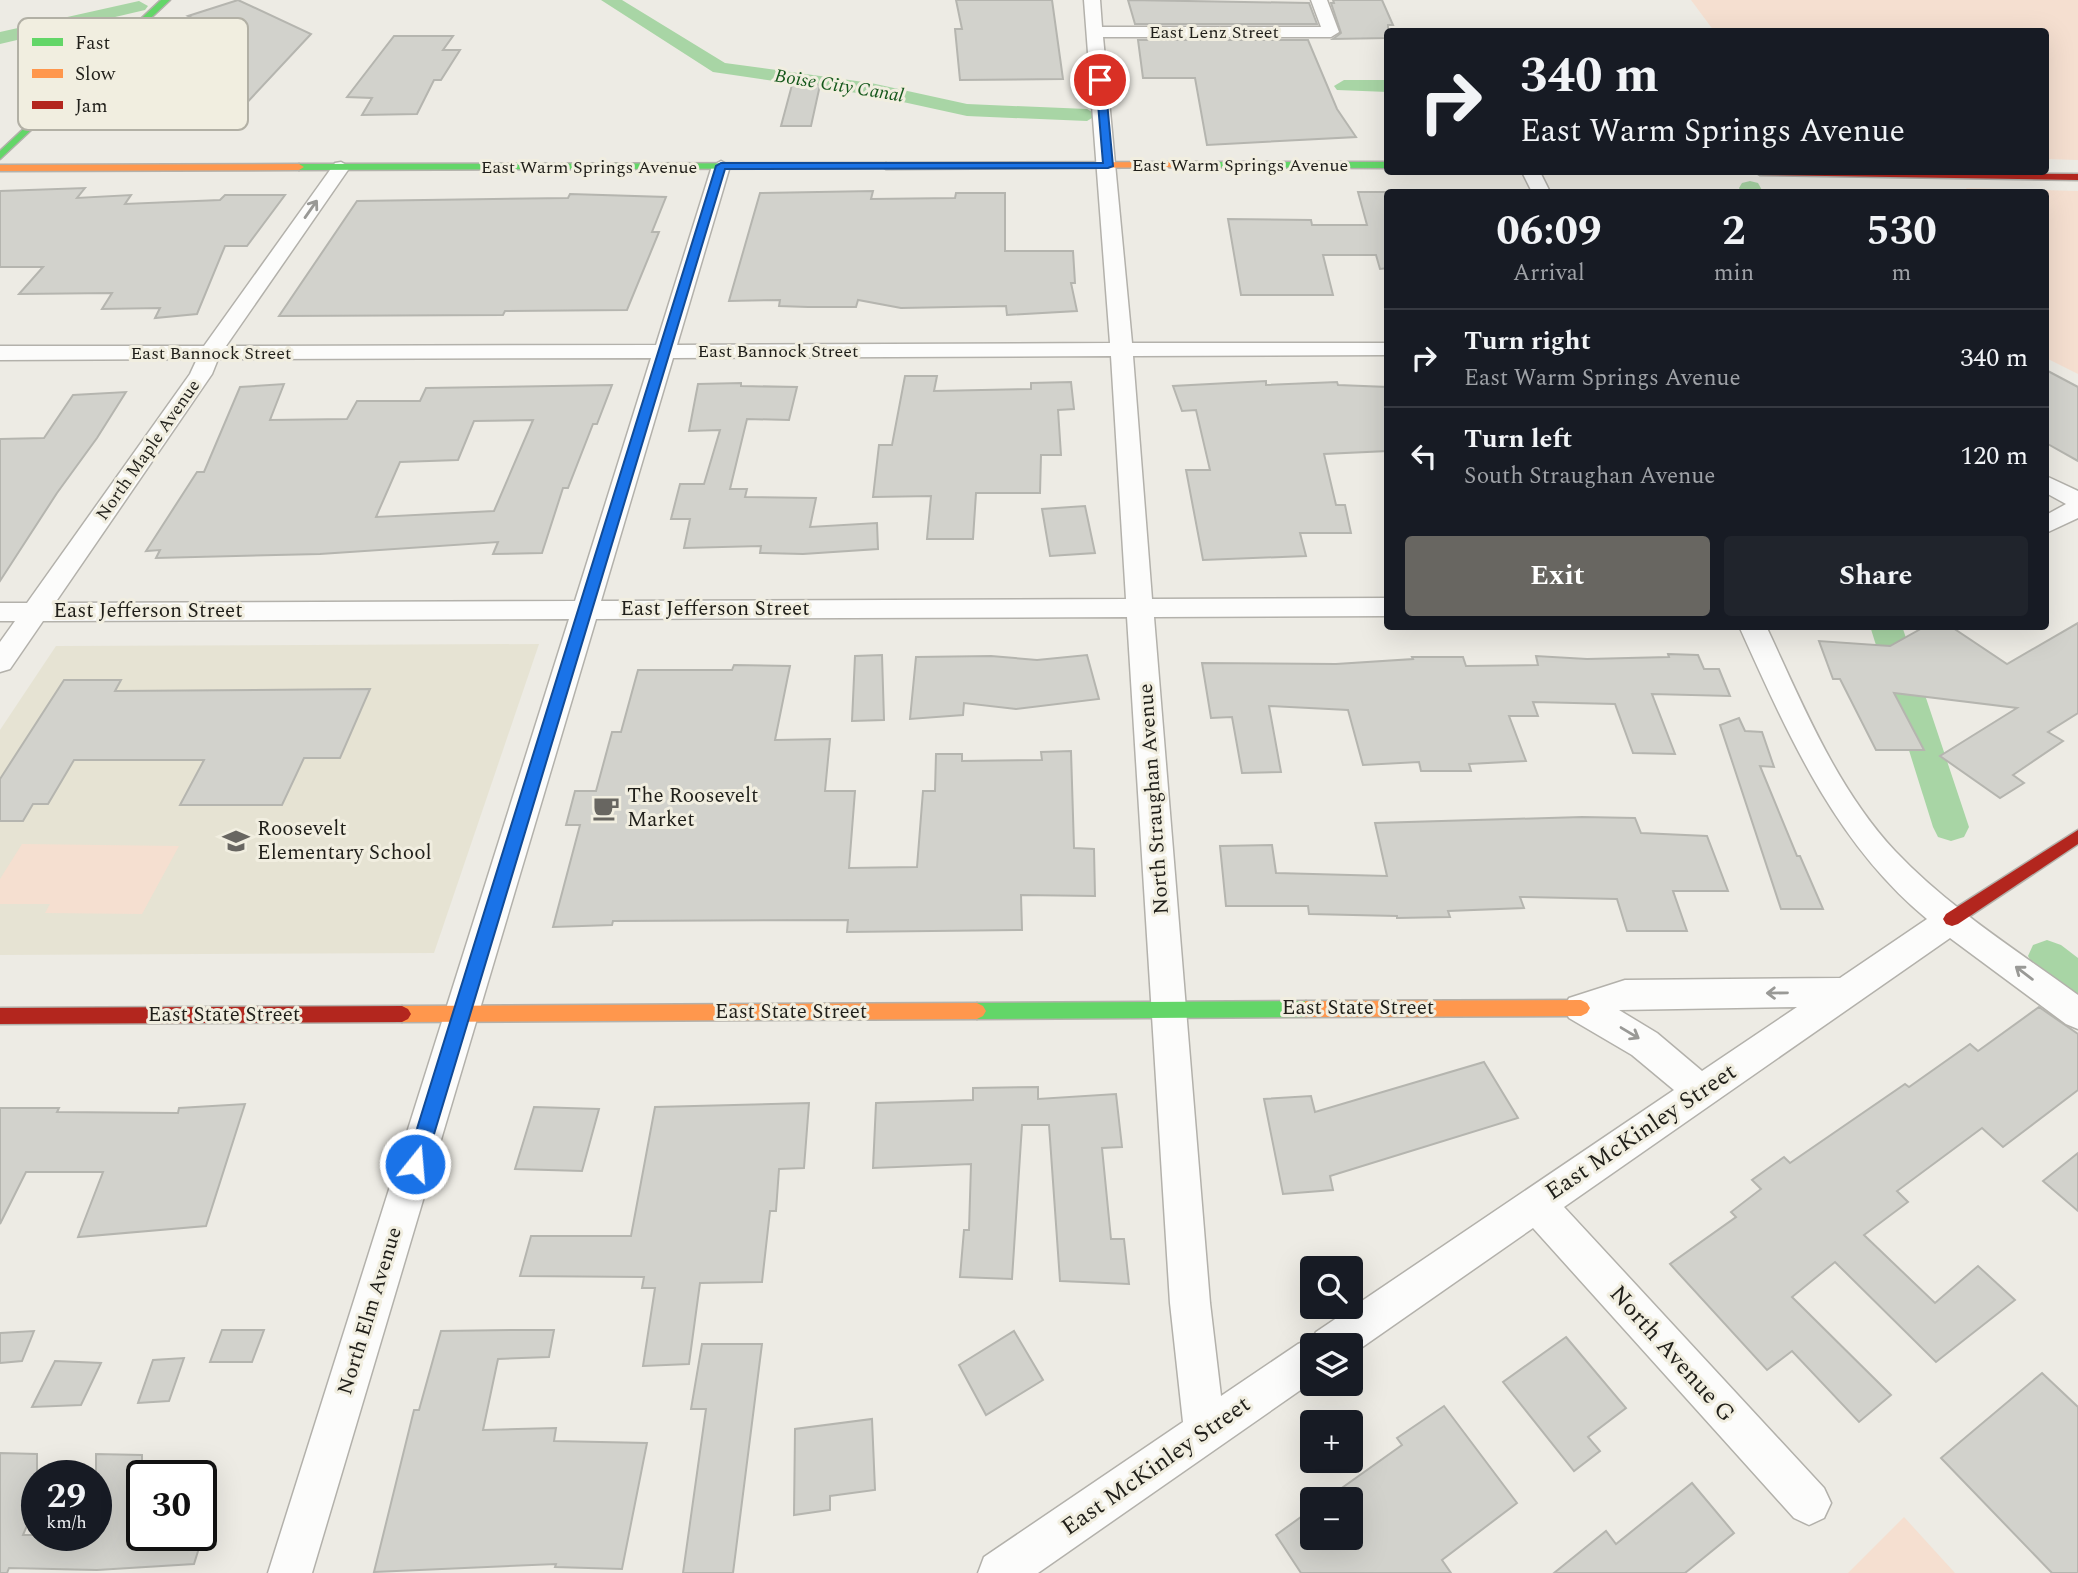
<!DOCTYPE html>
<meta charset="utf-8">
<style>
body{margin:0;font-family:Spectral,serif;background:#20242c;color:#f1f3f6;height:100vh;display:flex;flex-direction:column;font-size:26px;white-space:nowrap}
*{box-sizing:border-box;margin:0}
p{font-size:23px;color:#9ea1a6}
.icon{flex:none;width:38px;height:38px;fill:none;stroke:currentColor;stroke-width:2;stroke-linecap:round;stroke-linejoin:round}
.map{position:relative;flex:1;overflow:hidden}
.sheet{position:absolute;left:1384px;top:189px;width:665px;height:441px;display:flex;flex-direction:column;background:#171b24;border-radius:7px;box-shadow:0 7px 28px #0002}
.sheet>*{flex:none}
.hud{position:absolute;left:1384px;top:28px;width:665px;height:147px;border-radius:7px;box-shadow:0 7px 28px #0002;background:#171b24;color:#f1f3f6;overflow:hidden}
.buttons{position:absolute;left:1300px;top:1256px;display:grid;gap:14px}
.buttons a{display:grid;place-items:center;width:63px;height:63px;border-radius:7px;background:#171b24;box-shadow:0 7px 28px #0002;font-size:35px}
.speed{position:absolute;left:21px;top:1460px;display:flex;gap:14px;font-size:35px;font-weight:700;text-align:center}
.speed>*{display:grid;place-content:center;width:91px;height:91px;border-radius:50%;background:#171b24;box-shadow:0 7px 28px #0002;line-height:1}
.speed small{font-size:18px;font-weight:400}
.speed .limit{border:4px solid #111;border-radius:10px;background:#fff;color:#111}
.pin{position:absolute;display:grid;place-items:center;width:60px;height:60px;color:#fff;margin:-30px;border:4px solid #fff;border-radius:50%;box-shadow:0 2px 7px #0007}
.me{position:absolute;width:77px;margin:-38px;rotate:17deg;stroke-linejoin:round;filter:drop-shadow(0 0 5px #0008)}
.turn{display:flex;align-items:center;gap:24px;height:147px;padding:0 21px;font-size:32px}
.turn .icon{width:91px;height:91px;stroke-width:2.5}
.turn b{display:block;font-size:49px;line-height:60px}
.eta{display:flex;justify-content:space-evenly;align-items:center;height:119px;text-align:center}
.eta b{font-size:42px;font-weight:700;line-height:49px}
.primary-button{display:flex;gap:14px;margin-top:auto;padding:14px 21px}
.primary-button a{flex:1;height:80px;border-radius:7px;background:#686661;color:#fff;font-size:28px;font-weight:700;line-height:80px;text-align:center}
.primary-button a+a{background:#20242c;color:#f1f3f6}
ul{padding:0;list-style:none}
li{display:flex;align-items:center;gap:21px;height:98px;padding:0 21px;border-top:2px solid #363941}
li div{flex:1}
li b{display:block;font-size:26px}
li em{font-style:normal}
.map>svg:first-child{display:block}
</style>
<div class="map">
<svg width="2078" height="1573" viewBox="0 0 2078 1573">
<rect width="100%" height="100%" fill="#edebe4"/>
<path fill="#e6e3d3" d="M 539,644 L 434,953 L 0,955 L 0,730 L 56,646 Z"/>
<g fill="#f5dfd0">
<path d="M 1691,0 L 2078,0 L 2078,160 L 2046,159 L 2046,32 L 1714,31 Z"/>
<path d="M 1966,188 L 2078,191 L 2078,374 L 2046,358 L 2046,192 L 1969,192 Z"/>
<path d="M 22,844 L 179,846 L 142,914 L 45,913 L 50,904 L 0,904 L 0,879 Z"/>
<path d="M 1904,1517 L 1955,1573 L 1848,1573 Z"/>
</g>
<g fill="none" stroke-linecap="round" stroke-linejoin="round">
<g fill="#a8d5a5" fill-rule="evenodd">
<path d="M 601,0 L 622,0 L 725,63 L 871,83 L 967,104 L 1087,109 L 1097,115 L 1087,121 L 967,116 L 871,95 L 713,72 Z"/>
<path d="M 139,1 L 148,6 L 145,10 L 0,44 L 0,32 Z"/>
<path d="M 1344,80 L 1388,80 L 1388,92 L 1337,90 L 1334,86 Z"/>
<path d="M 1750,181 L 1758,183 L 1763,192 L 1741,192 L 1739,188 L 1742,183 Z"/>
<path d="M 1870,626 L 1902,626 L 1969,827 L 1964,837 L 1951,841 L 1938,837 L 1933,827 Z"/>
<path d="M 2047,940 L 2061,945 L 2078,958 L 2078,997 C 2058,990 2037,975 2028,956 L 2033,945 Z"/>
</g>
</g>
<g fill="#d2d2cc" stroke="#b5b5af" stroke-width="2" fill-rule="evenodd">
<path d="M 238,0 L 311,34 L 241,109 L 198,111 L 190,119 L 121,120 L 118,124 L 72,125 L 96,97 L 116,97 L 159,36 L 223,33 L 188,16 Z"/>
<path d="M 956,0 L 1052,0 L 1063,79 L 960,80 L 955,29 L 962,29 Z"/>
<path d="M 1128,0 L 1309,3 L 1317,24 L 1135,24 Z"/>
<path d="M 1333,0 L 1382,0 L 1393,25 L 1388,25 L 1388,38 L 1333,39 L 1341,33 L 1331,3 L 1334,3 Z"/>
<path d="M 394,36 L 453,36 L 443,50 L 460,50 L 441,80 L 434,80 L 417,114 L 362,115 L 372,98 L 347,97 Z"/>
<path d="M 1138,40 L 1308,40 L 1337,109 L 1356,137 L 1207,145 L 1195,78 L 1143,78 Z"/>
<path d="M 792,85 L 820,85 L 811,126 L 781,126 Z"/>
<path d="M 85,188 L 77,198 L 131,195 L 125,204 L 220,200 L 225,195 L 285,195 L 247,246 L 225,246 L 197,314 L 155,318 L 160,308 L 102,309 L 112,293 L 19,294 L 43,267 L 0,267 L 0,191 Z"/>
<path d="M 873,191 L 871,199 L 955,198 L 956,193 L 1005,193 L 1005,251 L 1073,251 L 1075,283 L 1071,283 L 1077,311 L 1007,315 L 1006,306 L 901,308 L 858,300 L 856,307 L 808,307 L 779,306 L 780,300 L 729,301 L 760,193 Z"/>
<path d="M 1358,192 L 1388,192 L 1388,268 L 1380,269 L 1376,255 L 1323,255 L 1333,295 L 1241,295 L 1228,219 L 1311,220 L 1312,225 L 1367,225 Z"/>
<path d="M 570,194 L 666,197 L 652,232 L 659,232 L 627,310 L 505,311 L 503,315 L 279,316 L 357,201 L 568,198 Z"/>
<path d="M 2046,370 L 2078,387 L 2078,461 L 2046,443 Z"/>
<path d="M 905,376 L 937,376 L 934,391 L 1031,389 L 1031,383 L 1071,382 L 1074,409 L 1058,410 L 1061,455 L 1041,455 L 1040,493 L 976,493 L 973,539 L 927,539 L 931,496 L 873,497 L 879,445 L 892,445 Z"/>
<path d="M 1266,381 L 1266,385 L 1337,382 L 1338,385 L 1388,387 L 1388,451 L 1324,454 L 1336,505 L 1345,505 L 1351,533 L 1300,533 L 1306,556 L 1203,560 L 1186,470 L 1210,470 L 1196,410 L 1182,411 L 1173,386 Z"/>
<path d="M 741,383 L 741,386 L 797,387 L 789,420 L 747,419 L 730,489 L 747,489 L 745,497 L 816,498 L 810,527 L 877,523 L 878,549 L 803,554 L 760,553 L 761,546 L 684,548 L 690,519 L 671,519 L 680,484 L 704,484 L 720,430 L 689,431 L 698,384 Z"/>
<path d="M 284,384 L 270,420 L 347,419 L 357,401 L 420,401 L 426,388 L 612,385 L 597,424 L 593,424 L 568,488 L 563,488 L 542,553 L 493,554 L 498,542 L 320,554 L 156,558 L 160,550 L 146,551 L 197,472 L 204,472 L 240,387 ZM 533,420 L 494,511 L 376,517 L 400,462 L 458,460 L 474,421 Z"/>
<path d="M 126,392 L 97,438 L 57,493 L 0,581 L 0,439 L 44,438 L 73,395 Z"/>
<path d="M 1085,506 L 1095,553 L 1050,556 L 1042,509 Z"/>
<path d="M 2078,623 L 2078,713 L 2048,732 L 2063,741 L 2013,775 L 2024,783 L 2000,798 L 1940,756 L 2017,708 L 1894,693 L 1924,750 L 1876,750 L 1840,679 L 1833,679 L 1819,641 L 1890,646 L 1926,626 L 1950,626 L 2007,664 Z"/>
<path d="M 1668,654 L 1698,655 L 1704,669 L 1719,669 L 1730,696 L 1652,694 L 1675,754 L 1633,753 L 1615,704 L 1533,702 L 1538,716 L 1509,716 L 1526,761 L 1469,764 L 1471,771 L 1421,771 L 1419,762 L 1363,765 L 1348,710 L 1269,706 L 1281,772 L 1242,773 L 1232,717 L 1211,718 L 1202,663 L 1336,664 L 1413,659 L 1412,657 L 1463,657 L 1466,666 L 1538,665 L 1536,656 L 1587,659 L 1669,657 Z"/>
<path d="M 882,655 L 884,720 L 852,721 L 855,656 Z"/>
<path d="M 1087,655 L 1099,699 L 1016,709 L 964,703 L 963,715 L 910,719 L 916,657 L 991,656 L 1037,660 Z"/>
<path d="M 734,665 L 790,666 L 775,740 L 830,739 L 825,791 L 855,791 L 849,868 L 917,867 L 923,791 L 935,791 L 936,754 L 962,754 L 962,761 L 1042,760 L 1041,752 L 1071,751 L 1074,848 L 1094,849 L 1095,896 L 1021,895 L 1022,930 L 847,932 L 848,920 L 613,921 L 612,925 L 553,927 L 580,825 L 566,825 L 575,791 L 596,791 L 612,732 L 621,732 L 638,670 L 732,670 Z"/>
<path d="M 64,680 L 121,680 L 115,691 L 370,689 L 340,758 L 304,758 L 282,805 L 180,805 L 204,760 L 74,760 L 48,804 L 33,804 L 23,821 L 0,821 L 0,779 Z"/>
<path d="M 1739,718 L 1745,731 L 1762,732 L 1774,767 L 1760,766 L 1797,856 L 1800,856 L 1823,909 L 1781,909 L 1720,725 Z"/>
<path d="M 1582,817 L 1635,818 L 1641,833 L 1707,836 L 1728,891 L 1673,891 L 1687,931 L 1627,931 L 1617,899 L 1520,897 L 1524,908 L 1448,911 L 1450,917 L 1397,918 L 1397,916 L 1309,914 L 1308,906 L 1226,906 L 1220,846 L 1272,845 L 1276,873 L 1387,876 L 1375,823 Z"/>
<path d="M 2039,1007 L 2078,1034 L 2078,1090 L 2003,1147 L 1982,1128 L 1897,1191 L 1908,1202 L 1864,1235 L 1935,1303 L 1978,1266 L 2015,1300 L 1936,1362 L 1835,1262 L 1792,1297 L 1891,1395 L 1859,1422 L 1792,1351 L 1767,1370 L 1670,1264 L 1736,1217 L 1731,1212 L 1761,1189 L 1752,1180 L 1784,1157 L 1790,1163 L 1905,1084 L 1909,1087 L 1970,1044 L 1978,1051 Z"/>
<path d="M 1484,1062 L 1518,1118 L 1330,1176 L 1333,1190 L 1283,1194 L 1264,1099 L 1311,1096 L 1315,1112 Z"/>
<path d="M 1038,1087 L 1038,1099 L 1116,1094 L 1122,1147 L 1102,1148 L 1111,1239 L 1124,1239 L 1129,1284 L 1060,1281 L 1049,1125 L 1022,1125 L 1012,1279 L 960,1277 L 964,1230 L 969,1230 L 971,1164 L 873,1168 L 876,1103 L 973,1100 L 973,1088 Z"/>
<path d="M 809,1103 L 804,1168 L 779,1169 L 776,1211 L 770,1211 L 762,1282 L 700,1283 L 689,1364 L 643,1366 L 655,1288 L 642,1288 L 644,1277 L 520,1276 L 531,1236 L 631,1236 L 655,1107 Z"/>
<path d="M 245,1104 L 206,1226 L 78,1237 L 103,1172 L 26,1172 L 0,1224 L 0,1108 L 59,1108 L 57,1112 L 178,1113 L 179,1108 Z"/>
<path d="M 534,1107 L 599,1109 L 582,1171 L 515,1169 Z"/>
<path d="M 2078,1153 L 2078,1211 L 2043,1181 Z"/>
<path d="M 222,1330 L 264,1330 L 252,1362 L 210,1362 Z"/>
<path d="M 516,1330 L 554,1330 L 549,1357 L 498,1359 L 483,1430 L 556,1428 L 554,1441 L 647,1443 L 622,1569 L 555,1567 L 556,1564 L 374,1572 L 414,1410 L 419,1410 L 441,1331 Z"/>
<path d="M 34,1331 L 22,1361 L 0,1363 L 0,1333 Z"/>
<path d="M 1014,1331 L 1043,1380 L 986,1415 L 959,1365 Z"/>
<path d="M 1566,1337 L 1626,1408 L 1588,1437 L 1600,1451 L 1574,1471 L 1503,1382 Z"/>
<path d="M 702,1344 L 762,1344 L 733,1573 L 683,1573 L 706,1409 L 691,1409 Z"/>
<path d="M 184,1358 L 169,1401 L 138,1403 L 153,1360 Z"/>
<path d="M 55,1361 L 101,1363 L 81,1405 L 32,1407 Z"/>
<path d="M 2042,1373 L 2078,1407 L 2078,1573 L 2052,1573 L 1941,1458 Z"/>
<path d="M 1444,1406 L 1517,1503 L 1442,1560 L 1451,1573 L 1301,1573 L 1276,1535 L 1312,1509 L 1312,1538 L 1351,1538 L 1351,1500 L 1325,1500 L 1402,1445 L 1397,1438 Z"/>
<path d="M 872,1419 L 875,1490 L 830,1496 L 830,1510 L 794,1515 L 795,1429 Z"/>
<path d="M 0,1453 L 37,1454 L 37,1502 L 23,1535 L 96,1535 L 96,1454 L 142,1455 L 142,1535 L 203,1535 L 194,1564 L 97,1570 L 9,1568 L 7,1573 L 0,1573 Z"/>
<path d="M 1692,1483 L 1734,1533 L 1685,1573 L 1554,1573 L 1606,1531 L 1616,1544 Z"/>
</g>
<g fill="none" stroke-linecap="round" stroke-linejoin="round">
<g stroke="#b3b1ab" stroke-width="3">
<g id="street">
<path d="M 1084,0 L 1100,0 L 1102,27 L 1321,27 L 1311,0 L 1327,0 L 1339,32 L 1331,37 L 1103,37 L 1132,343 L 1388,343 L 1388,355 L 1133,356 L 1152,599 L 1388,598 L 1388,616 L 1154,617 L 1210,1303 L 1221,1396 L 1298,1344 L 1313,1338 L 1316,1332 L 1674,1090 L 1632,1055 L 1569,1018 L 1564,1008 L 1569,998 L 1625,980 L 1840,978 L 1927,919 C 1834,842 1788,734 1739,626 L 1766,626 C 1802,703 1836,788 1895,851 C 1949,908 2015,949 2078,995 L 2078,1029 L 2066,1024 L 1950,938 L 1564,1207 L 1824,1488 L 1831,1503 L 1824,1518 L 1809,1525 L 1794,1518 L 1533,1228 L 1351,1355 L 1351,1346 L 1312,1346 L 1312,1382 L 1038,1573 L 978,1573 L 984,1557 L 1183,1422 L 1170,1303 L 1127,617 L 596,619 L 312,1573 L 268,1573 L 569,619 L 43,621 L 10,669 L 0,672 L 0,642 L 15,621 L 0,621 L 0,603 L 27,603 L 190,374 L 197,359 L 0,360 L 0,346 L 204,346 L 335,163 L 341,162 L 350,167 L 226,346 L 656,345 L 712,166 L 721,161 L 730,166 L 677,345 L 1110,343 ZM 1111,356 L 1126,599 L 601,601 L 673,358 ZM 651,358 L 575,601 L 55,603 L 212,374 L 218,359 ZM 1797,1007 L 1702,1071 L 1657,1033 L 1619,1010 Z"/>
<path d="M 1522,172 L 1540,172 L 1550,192 L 1532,192 Z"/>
<path d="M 2046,476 L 2078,491 L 2078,518 L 2046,533 L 2046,515 L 2066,504 L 2046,493 Z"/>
</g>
</g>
<g stroke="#b3b1ab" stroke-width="3">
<g id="fast">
<path d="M 161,0 L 170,0 L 0,159 L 0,151 Z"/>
<path d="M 1195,162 L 1388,162 L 1388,168 L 1192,167 L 1190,165 Z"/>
<path d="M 886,163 L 891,166 L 889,168 L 299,170 L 294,167 L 299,164 Z"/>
<path d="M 1306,1001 L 1312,1004 L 1315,1009 L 1312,1014 L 1306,1017 L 977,1019 L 971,1016 L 968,1011 L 971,1006 L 977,1003 Z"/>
</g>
</g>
<g stroke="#b3b1ab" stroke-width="3">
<g id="slow">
<path d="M 1195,162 L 1200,165 L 1198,167 L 886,169 L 881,166 L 886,163 Z"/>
<path d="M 0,165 L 299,164 L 304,167 L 299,170 L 0,171 Z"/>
<path d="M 1581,1000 L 1587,1003 L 1590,1008 L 1587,1013 L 1581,1016 L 1306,1017 L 1300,1014 L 1297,1009 L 1300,1004 L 1306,1001 Z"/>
<path d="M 977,1003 L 983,1006 L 986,1011 L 983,1016 L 977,1019 L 402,1022 L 396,1019 L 393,1014 L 396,1009 L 402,1006 Z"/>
</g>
</g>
<g stroke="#b3b1ab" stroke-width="3">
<g id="jam">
<path d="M 1755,172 L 2078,174 L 2078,180 L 1760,175 Z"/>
<path d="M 2078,830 L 2078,844 L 1958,924 L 1952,926 L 1946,924 L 1943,919 L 1946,914 Z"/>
<path d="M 402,1006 L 408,1009 L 411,1014 L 408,1019 L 402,1022 L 0,1024 L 0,1008 Z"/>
</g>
</g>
<use href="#street" fill="#fcfcfb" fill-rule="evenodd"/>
<use href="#fast" fill="#63d668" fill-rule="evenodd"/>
<use href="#slow" fill="#ff974d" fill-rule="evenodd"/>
<use href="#jam" fill="#b3261e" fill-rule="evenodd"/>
</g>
<defs><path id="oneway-shaft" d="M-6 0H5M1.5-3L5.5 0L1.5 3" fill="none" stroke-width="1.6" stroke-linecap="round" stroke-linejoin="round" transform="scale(1.75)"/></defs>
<g stroke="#999996">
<use href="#oneway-shaft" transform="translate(311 209) rotate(-55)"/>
<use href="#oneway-shaft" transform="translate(2024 973) rotate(-143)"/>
<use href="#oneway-shaft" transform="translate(1777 993) rotate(179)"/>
<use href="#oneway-shaft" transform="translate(1630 1033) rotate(31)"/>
</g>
<path fill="#1a73e8" stroke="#114b97" stroke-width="2" d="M 1100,77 L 1105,80 L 1113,166 L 1108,168 L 725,169 L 425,1164 L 422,1171 L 415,1173 L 408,1171 L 406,1164 L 716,166 L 721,163 L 1103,163 L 1096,80 Z"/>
<defs>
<g id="cafe-bare" transform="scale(2.1)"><path d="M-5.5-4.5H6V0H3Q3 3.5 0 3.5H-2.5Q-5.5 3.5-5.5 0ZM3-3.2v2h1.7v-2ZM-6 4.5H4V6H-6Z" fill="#686661" stroke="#f1eee0" stroke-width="2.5" paint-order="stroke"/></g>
<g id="school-bare" transform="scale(2.1)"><path d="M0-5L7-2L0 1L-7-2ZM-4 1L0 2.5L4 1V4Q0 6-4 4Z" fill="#686661" stroke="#f1eee0" stroke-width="2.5" paint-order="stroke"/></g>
</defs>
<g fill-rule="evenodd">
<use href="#cafe-bare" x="606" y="808"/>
<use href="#school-bare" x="236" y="841"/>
</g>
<g text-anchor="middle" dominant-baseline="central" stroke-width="6" stroke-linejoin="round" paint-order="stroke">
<g font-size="18" fill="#201f1a" stroke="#f1eee0">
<text x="1214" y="32">East Lenz Street</text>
<text x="1240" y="165">East Warm Springs Avenue</text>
<text x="589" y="167">East Warm Springs Avenue</text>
<text x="778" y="351">East Bannock Street</text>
<text x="211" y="353">East Bannock Street</text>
<text transform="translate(148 450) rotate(-55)">North Maple Avenue</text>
</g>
<g font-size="19" font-style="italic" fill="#15581b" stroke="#f1eee0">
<text transform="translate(839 86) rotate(9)">Boise City Canal</text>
</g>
<g font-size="21" fill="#201f1a" stroke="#f1eee0">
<text x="715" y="609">East Jefferson Street</text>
<text x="148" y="611">East Jefferson Street</text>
<text transform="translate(1154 799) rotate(-94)">North Straughan Avenue</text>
<text x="1358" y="1008">East State Street</text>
<text x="791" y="1012">East State Street</text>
<text x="224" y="1015">East State Street</text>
<text transform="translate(370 1311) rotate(-73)">North Elm Avenue</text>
</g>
<g font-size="21" fill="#201f1a" stroke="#f1eee0" text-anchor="start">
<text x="627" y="796">The Roosevelt<tspan x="627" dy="24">Market</tspan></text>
<text x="257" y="829">Roosevelt<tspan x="257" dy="24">Elementary School</tspan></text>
</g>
<g font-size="24" fill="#201f1a" stroke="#f1eee0">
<text transform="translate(1641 1132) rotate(-34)">East McKinley Street</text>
<text transform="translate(1672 1354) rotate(48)">North Avenue G</text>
<text transform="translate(1156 1466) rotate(-35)">East McKinley Street</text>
</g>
</g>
<rect x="18" y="18" width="230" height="112" rx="10" fill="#f1eee0" stroke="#b2b0a5" stroke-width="2"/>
<rect x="32" y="38" width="31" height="8" fill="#63d668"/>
<rect x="32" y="69" width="31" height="9" fill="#ff974d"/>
<rect x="32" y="101" width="31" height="8" fill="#b3261e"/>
<g font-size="19" fill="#201f1a">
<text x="75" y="49">Fast</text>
<text x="75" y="80">Slow</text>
<text x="75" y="112">Jam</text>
</g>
</svg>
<div class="buttons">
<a><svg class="icon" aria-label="search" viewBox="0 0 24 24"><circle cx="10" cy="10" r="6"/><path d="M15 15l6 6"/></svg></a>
<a><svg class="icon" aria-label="layers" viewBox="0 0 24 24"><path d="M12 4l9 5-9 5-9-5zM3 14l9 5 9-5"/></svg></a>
<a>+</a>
<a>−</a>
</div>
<div class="speed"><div>29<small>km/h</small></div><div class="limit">30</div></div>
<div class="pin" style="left:1100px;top:80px;background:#d93025"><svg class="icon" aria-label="arrive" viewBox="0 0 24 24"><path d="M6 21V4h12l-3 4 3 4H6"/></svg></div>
<svg class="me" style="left:415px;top:1164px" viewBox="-20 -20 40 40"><circle r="17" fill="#1a73e8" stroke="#fff" stroke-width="3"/><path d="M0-11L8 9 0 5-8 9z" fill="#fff"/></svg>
<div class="hud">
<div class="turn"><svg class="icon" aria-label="right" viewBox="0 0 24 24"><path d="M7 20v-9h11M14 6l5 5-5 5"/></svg><div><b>340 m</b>East Warm Springs Avenue</div></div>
</div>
<section class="sheet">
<div class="eta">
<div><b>06:09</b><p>Arrival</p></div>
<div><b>2</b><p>min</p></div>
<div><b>530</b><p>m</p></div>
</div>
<ul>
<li><svg class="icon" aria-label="right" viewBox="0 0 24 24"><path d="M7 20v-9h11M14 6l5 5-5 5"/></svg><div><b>Turn right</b><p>East Warm Springs Avenue</p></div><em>340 m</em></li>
<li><svg class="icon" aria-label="left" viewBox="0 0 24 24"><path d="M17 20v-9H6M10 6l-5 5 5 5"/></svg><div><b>Turn left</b><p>South Straughan Avenue</p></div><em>120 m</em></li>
</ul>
<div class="primary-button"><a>Exit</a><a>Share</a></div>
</section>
</div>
